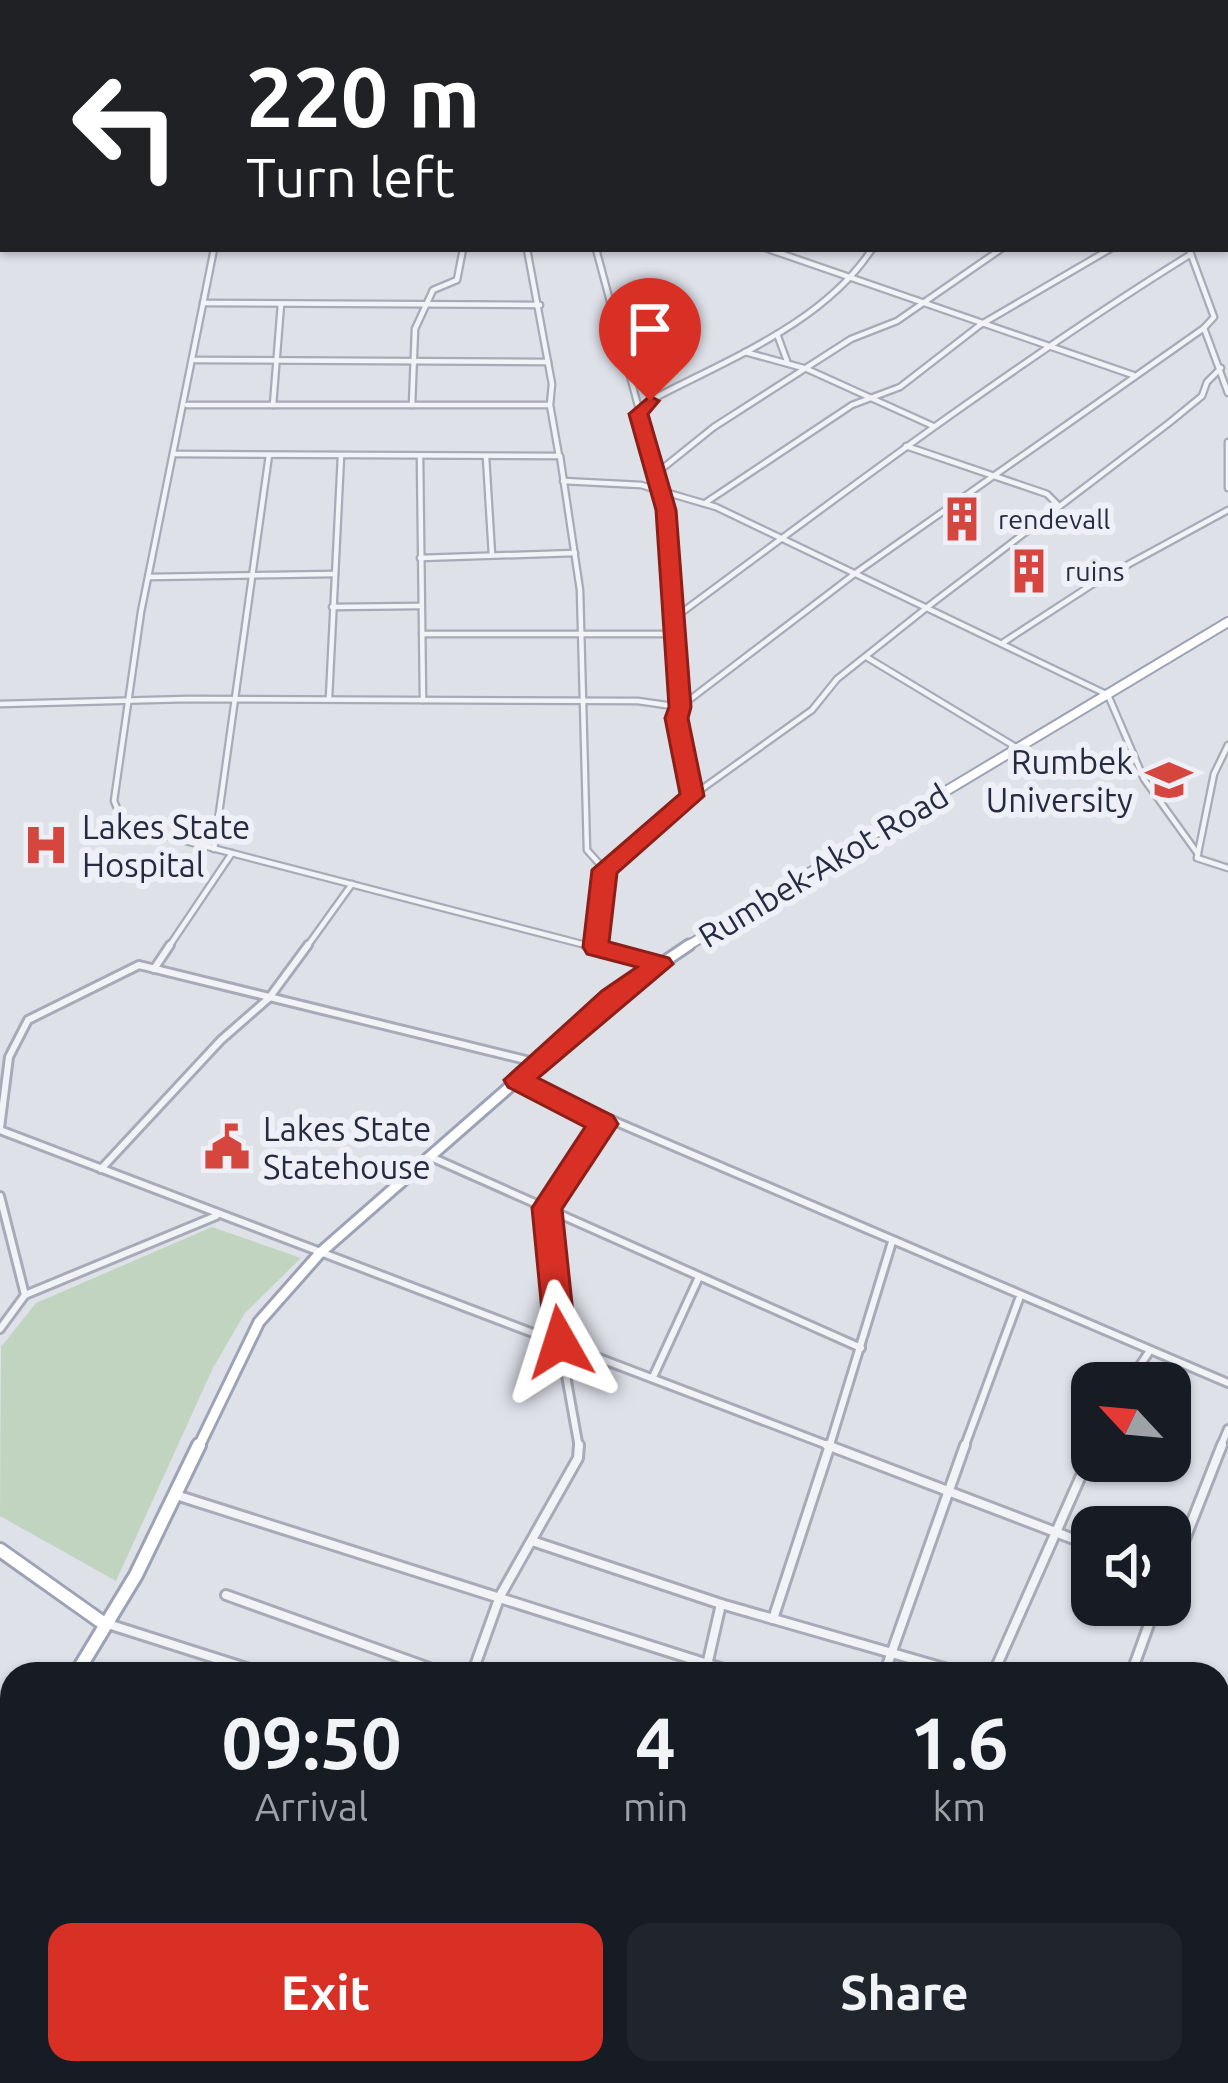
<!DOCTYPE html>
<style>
body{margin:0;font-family:Ubuntu,sans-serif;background:#20242c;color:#f1f3f6;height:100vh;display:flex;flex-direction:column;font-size:45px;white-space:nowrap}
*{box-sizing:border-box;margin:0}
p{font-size:39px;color:#9ea1a6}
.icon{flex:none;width:66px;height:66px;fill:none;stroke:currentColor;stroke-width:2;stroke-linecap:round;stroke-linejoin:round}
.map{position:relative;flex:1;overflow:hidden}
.panel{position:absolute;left:0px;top:1662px;width:1230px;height:423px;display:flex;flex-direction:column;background:#171b24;border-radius:36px 36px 0 0;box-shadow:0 3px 9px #0004}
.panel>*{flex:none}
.hud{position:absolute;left:0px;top:0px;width:1230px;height:252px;box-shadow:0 3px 9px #0004;background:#202124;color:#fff;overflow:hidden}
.needle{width:78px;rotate:296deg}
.controls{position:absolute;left:1071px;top:1362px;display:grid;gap:24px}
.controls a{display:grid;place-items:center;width:120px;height:120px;border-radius:24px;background:#171b24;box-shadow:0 3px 9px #0004;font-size:60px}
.pin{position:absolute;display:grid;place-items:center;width:102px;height:102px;color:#fff;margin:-123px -51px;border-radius:50% 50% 50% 0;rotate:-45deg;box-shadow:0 0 12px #0007}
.pin .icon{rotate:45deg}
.me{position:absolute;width:132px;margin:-66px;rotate:354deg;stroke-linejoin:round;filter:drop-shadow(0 0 9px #0008)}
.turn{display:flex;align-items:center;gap:42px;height:252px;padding:0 48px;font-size:54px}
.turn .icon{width:156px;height:156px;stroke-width:2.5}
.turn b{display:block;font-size:84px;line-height:102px}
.eta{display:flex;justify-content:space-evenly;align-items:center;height:204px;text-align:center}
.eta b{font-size:72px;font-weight:700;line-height:84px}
.primary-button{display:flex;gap:24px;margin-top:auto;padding:24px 48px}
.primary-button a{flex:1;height:138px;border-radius:24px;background:#d93025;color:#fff;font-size:48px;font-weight:700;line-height:138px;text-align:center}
.primary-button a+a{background:#20242c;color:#f1f3f6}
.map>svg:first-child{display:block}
</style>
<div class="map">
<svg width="1228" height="2083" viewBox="0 0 1228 2083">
<rect width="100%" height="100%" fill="#dfe1e9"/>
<path fill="#c1d4c0" d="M 212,1227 L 301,1258 L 245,1313 L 213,1368 L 116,1581 L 0,1516 L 1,1347 L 36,1303 Z"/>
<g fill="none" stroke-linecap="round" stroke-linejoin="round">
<g stroke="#a8aab7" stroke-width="9">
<g id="street-far2">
<path d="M 214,249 L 141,612 L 114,801 L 124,825 L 597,948"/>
<path d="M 596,249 L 666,510 L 680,707 L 676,718 L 692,796"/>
<path d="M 768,249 L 1133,375"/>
<path d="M 1189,249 L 1214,317 L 1204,328 L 1228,393"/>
<path d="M 203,303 L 540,305"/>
<path d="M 777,334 L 787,361"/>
<path d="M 745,352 L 807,369 L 933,426"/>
<path d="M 195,360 L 548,362"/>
<path d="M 187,405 L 549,405"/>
<path d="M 273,405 L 281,304"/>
<path d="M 412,405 L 415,329 L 433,290 L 457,280 L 463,249"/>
<path d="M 638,414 L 649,401 C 726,360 823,324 872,249"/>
<path d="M 1228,442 L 1228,488"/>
<path d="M 906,446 L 1047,494 L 1057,504"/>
<path d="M 176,454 L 559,456 L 550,405 L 552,384 L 527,249"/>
<path d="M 420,456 L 423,700"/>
<path d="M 560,456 L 580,590 L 587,850 L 605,870"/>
<path d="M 486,457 L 492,555"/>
<path d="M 658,472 L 714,427 L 851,339 L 897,321 L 1001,249"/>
<path d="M 563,481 L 641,485 L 716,507 L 1108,695 L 1144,779 L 1198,854"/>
<path d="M 705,503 L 852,405 L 900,387 L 980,325 L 1110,249"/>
<path d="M 420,558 L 575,553"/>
<path d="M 149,577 L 335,574"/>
<path d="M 332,607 L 419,606"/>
<path d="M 673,619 C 843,493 1011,366 1191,254"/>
<path d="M 422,634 L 674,634"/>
<path d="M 1004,642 L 1096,582 L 1228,510"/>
<path d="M 868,658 L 1019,749"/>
<path d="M 329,698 L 341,456"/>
<path d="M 0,704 L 188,699 L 638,701 L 680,707 L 857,572 L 1204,328"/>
<path d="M 1228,745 L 1214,774 L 1197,858 L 1228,868"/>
<path d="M 214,849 L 269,455"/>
<path d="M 596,947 L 605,870 L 692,796 L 812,710 L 837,679 L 930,605 L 1169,423 L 1202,396 L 1207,382 L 1221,368"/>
<path d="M 168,948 L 232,853"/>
<path d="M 306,948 L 352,884"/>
</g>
</g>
<g stroke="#a8aab7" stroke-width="12">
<g id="street-far1">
<path d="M 586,945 L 660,964"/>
<path d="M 154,969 L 170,945"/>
<path d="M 518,1080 L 1228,1383"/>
<path d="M 0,1128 L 9,1057 L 28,1020 L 139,965 L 534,1062"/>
<path d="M 0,1130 L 835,1448"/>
<path d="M 431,1157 L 861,1348"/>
<path d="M 101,1169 L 221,1040 L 269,998 L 308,945"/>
<path d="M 0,1196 L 25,1295 L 0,1329"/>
<path d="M 25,1295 L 216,1216"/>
<path d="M 653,1377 L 699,1277"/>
<path d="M 1128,1383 L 1149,1352"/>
<path d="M 579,1448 L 560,1342 L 547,1208 L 603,1124"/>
<path d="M 829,1448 L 892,1242"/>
<path d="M 964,1448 L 1019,1299"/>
<path d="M 1220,1448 L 1228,1429"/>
</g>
</g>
<g stroke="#a8aab7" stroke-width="14">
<g id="street">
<path d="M 827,1445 L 1092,1546"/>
<path d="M 176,1495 L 739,1674"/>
<path d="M 532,1541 L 721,1604 L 965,1674"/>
<path d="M 1170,1577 L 1222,1445"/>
<path d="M 226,1595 L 446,1674"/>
<path d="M 773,1619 L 830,1445"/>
<path d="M 108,1624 L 265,1674"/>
<path d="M 472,1674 L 500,1596 L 578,1458 L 579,1445"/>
<path d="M 705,1674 L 721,1604"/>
<path d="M 884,1674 L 965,1445"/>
<path d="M 993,1674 L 1092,1451"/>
<path d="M 1131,1674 L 1156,1605"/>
<path d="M 1218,1748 L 1228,1751"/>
<path d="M 0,1753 L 12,1757"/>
<path d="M 0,1881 L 12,1884"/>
<path d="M 1218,1914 L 1228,1919"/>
<path d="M 1218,2004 L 1228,1981"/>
<path d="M 0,2072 L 29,2083"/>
<path d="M 780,2073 L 787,2083"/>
<path d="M 2,2083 L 12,2063"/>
<path d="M 113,2083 L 118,2073"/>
<path d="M 209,2083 L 213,2073"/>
<path d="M 310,2083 L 313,2073"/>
<path d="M 516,2083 L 519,2073"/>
<path d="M 619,2083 L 621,2073"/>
<path d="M 860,2083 L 866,2073"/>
<path d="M 994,2083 L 999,2073"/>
<path d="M 1183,2083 L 1188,2073"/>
</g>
</g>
<g stroke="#9ea2b6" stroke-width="12">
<path id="primary-far2" d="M 684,948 L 1228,622"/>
</g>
<g stroke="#9ea2b6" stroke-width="15">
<path id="primary-far1" d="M 198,1448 L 259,1322 L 320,1253 L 612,997 L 689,945"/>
</g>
<g stroke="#9ea2b6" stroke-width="18">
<g id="primary">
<path d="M 0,1550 L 103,1623"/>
<path d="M 76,1674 L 136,1575 L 199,1445"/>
<path d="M 699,2073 L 712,2083"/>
</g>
</g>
<use href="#street-far2" stroke="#f2f3f7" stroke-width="4.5"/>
<use href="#street-far1" stroke="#f2f3f7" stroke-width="6"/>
<use href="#street" stroke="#f2f3f7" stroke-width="8"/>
<use href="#primary-far2" stroke="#fff" stroke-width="8"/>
<use href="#primary-far1" stroke="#fff" stroke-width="9"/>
<use href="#primary" stroke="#fff" stroke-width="12"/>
</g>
<path fill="#d93025" stroke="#8d1f18" stroke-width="3" d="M 650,396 L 659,401 L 648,414 L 676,510 L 691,707 L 688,718 L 704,796 L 617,873 L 609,942 L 669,958 L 673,964 L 538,1078 L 613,1116 L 618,1124 L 562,1209 L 576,1342 L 572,1352 L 560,1356 L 549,1352 L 545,1342 L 532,1208 L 585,1127 L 508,1087 L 504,1080 L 602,991 L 637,967 L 587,954 L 583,947 L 592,870 L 680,794 L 665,718 L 669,707 L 656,510 L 629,414 Z"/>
<defs>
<g id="building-bare" transform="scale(3.6)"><path d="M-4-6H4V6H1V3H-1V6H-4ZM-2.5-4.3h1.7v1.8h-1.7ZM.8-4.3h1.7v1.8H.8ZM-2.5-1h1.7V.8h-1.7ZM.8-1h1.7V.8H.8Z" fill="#d5473e" stroke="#eff0f7" stroke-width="2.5" paint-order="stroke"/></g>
<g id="university-bare" transform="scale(3.6)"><path d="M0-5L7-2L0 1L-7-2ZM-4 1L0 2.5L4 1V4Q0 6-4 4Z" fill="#d5473e" stroke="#eff0f7" stroke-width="2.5" paint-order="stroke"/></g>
<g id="hospital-bare" transform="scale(3.6)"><path d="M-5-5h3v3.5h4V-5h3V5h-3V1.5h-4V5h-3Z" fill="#d5473e" stroke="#eff0f7" stroke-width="2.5" paint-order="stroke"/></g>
<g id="civic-bare" transform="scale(3.6)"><path d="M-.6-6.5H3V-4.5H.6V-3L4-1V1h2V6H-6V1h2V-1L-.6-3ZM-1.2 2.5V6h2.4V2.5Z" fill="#d5473e" stroke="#eff0f7" stroke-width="2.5" paint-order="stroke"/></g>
</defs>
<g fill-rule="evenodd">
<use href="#building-bare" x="962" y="519"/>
<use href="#building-bare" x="1029" y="571"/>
<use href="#university-bare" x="1169" y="780"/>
<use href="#hospital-bare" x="46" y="845"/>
<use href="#civic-bare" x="227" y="1147"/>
</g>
<g text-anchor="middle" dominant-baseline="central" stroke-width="12" stroke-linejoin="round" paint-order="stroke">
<g font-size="27" fill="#272b41" stroke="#eff0f7" text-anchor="start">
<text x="998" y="519">rendevall</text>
<text x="1065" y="571">ruins</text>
</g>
<g font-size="33" fill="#272b41" stroke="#eff0f7" text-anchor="start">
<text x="1133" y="761" text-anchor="end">Rumbek<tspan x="1133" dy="38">University</tspan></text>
<text x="82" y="826">Lakes State<tspan x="82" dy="38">Hospital</tspan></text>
<text x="263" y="1128">Lakes State<tspan x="263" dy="38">Statehouse</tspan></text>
</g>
<g font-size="33" fill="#272b41" stroke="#eff0f7">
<text transform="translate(823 865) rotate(-31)">Rumbek-Akot Road</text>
</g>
</g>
</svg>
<div class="controls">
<a><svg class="needle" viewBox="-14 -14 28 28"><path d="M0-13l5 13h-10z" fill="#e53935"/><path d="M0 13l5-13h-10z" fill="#9ea1a6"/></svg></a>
<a><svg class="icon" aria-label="sound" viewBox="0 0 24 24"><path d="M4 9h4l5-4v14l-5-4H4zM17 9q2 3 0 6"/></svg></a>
</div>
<div class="pin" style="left:650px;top:401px;background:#d93025"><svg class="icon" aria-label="arrive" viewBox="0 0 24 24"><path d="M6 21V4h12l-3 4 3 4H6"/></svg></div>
<svg class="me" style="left:560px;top:1342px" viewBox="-20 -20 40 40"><path d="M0-17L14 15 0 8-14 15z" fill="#d93025" stroke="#fff" stroke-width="4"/></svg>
<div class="hud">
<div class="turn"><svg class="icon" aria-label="left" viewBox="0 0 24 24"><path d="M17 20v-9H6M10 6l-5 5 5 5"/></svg><div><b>220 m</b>Turn left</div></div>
</div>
<section class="panel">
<div class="eta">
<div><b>09:50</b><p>Arrival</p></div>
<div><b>4</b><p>min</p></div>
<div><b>1.6</b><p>km</p></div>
</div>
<div class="primary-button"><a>Exit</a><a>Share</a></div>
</section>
</div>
